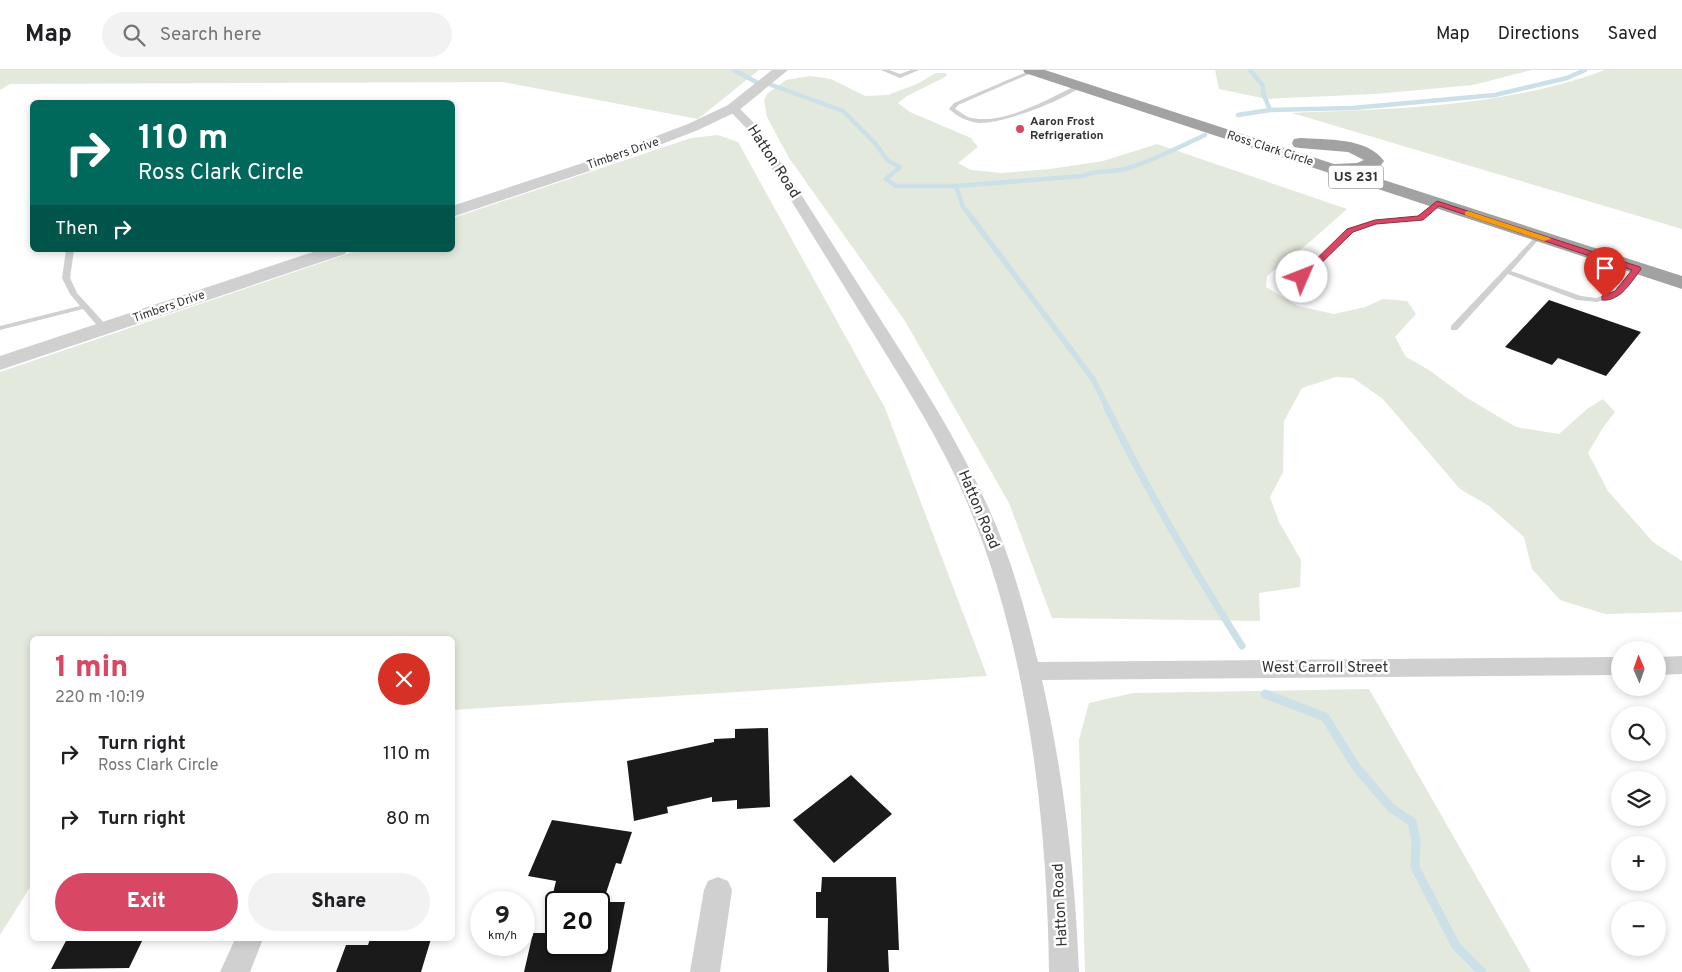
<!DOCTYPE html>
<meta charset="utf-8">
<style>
body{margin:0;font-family:Overpass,sans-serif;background:#f2f2f2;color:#202124;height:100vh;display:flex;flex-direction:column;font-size:19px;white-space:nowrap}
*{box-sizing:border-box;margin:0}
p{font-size:16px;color:#757577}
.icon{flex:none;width:28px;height:28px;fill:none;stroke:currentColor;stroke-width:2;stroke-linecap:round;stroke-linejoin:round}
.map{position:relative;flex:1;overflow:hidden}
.panel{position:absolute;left:30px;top:566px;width:425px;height:305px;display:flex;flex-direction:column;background:#fff;border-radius:8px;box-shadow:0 2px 8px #0003}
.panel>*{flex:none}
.guide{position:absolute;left:30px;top:30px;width:425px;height:152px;border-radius:8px;box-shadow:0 2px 8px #0003;background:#00695c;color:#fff;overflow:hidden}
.needle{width:32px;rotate:358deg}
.controls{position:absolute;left:1611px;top:571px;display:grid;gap:10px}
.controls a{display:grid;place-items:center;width:55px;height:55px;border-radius:50%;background:#fff;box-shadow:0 2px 8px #0003;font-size:25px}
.speed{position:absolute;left:470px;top:821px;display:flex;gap:10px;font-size:25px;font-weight:700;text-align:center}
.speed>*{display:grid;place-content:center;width:65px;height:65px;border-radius:50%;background:#fff;box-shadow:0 2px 8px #0003;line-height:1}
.speed small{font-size:12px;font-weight:400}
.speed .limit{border:2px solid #111;border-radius:8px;background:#fff;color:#111}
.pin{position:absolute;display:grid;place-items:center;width:42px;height:42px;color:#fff;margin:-51px -21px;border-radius:50% 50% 50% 0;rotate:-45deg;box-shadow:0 0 5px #0007}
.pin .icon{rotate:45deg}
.me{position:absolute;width:55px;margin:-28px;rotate:46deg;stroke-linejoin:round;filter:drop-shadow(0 0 4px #0008)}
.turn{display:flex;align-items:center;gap:18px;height:105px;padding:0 25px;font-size:22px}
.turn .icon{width:65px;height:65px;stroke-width:2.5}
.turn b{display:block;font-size:35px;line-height:42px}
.then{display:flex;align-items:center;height:48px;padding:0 25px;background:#0003;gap:10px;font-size:19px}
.round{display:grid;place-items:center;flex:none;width:52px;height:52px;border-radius:26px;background:#f2f2f2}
.summary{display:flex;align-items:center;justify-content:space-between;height:85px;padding:0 25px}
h1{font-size:30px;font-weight:800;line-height:38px;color:#d84763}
.action{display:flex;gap:10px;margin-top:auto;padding:10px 25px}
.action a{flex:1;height:58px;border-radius:30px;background:#d84763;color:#fff;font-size:20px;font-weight:800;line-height:58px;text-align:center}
.action a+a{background:#f2f2f2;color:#202124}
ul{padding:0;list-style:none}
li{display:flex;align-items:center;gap:15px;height:65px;padding:0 25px}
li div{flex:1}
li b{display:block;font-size:19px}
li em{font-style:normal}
header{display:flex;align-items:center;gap:30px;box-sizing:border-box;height:70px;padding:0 25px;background:#fff;border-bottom:1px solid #e0e0e0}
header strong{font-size:24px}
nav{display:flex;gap:28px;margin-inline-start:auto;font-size:18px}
.search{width:350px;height:45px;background:#f2f2f2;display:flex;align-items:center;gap:12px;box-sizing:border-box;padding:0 18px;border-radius:28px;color:#757577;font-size:19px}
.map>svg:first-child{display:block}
</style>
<header>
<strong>Map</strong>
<div class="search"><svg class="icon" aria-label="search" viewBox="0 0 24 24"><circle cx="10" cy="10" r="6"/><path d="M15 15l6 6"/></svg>Search here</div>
<nav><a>Map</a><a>Directions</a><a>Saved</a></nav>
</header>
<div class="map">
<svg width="1682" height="902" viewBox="0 0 1682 902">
<rect width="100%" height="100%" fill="#fff"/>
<g fill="#e4e9dd">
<path d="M 0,0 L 759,0 L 698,49 L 503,12 L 10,14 L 0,20 Z"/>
<path d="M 1215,0 L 1532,0 L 1473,15 L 1375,24 L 1267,29 L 1219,19 Z"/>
<path d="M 1605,0 L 1682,0 L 1682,159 L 1292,43 C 1398,39 1505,37 1605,0 Z"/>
<path d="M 936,3 L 946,3 L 947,6 L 907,26 L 898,33 L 910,42 L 971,68 L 978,77 L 958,93 L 971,100 L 1002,103 L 1050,99 L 1103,91 L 1157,74 L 1347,139 L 1311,171 L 1267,206 L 1266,217 L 1298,236 L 1334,244 L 1365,237 L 1383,229 L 1407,231 L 1416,244 L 1395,267 L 1406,287 L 1429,300 L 1467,328 L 1516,357 L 1559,364 L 1587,339 L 1603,329 L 1615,342 L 1602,359 L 1588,383 L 1608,421 L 1653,472 L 1682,491 L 1682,542 L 1605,544 L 1560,530 L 1532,499 L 1524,467 L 1489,436 L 1460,419 L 1383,329 L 1353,308 L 1336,307 L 1302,318 L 1284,351 L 1283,402 L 1270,427 L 1279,452 L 1301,490 L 1300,517 L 1259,523 L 1260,551 L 1052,548 L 1009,433 L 905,251 L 789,88 L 767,47 L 764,30 L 767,24 L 786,10 L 810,6 L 831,9 L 865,26 L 888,25 L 917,14 Z"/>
<path d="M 718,65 L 738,72 L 885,338 L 987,606 L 453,640 L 452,569 L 32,569 L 32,814 L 0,865 L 0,302 L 359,180 L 452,180 L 453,148 L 691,68 Z"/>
<path d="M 1369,619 L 1531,902 L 1085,902 L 1079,670 L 1089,633 L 1133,623 Z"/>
</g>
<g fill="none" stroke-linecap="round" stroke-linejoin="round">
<g stroke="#cbe0e7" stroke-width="4.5">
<path d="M 734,0 L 756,12"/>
<path d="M 1250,0 L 1263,16 L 1263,23 L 1270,40"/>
<path d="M 769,14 L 843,41 L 874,72 L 888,91 L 900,97 L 886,109 L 896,116 L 956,116 L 1083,106 C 1097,99 1110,103 1125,99 C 1153,91 1179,77 1205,65"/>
<path d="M 1238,45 L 1270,40 L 1353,38 L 1495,25 L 1567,8 L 1585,0"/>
<path d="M 956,116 L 963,137 L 972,148"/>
</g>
<path stroke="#cbe0e7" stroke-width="5.5" d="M 971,147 L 1093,309 L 1108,339"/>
<path stroke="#cbe0e7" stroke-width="7" d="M 1107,338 C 1147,420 1193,499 1242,576"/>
<path stroke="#cbe0e7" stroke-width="9" d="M 1265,624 L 1325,647 L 1356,697 L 1391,738 L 1412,752 L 1416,770 L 1415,797 L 1456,876 L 1482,902"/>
</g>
<g fill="#1a1a1a">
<path d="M 1549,230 L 1641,262 L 1606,306 L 1558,288 L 1552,295 L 1505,277 Z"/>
<path d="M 768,658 L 770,737 L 737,739 L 737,730 L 712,732 L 712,727 L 667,737 L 668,743 L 634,751 L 627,691 L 714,672 L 714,669 L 735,668 L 735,659 Z"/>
<path d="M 851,705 L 892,744 L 834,793 L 793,750 Z"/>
<path d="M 552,750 L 632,762 L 621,794 L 616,793 L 603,832 L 625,832 L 611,902 L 524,902 L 533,863 L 556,863 L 556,875 L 599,875 L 599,832 L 551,832 L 556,811 L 528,806 Z"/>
<path d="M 822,807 L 896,807 L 899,880 L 888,880 L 889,902 L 827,902 L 828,848 L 816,848 L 816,822 L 821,822 Z"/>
<path d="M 67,869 L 143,869 L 129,898 L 51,899 Z"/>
<path d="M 370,869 L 431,869 L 421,902 L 336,902 L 346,875 L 368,875 Z"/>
</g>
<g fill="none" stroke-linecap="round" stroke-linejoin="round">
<g fill="#d0d0d0" fill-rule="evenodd">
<path d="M 881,0 L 889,0 L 900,4 L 911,0 L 919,0 L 900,8 Z"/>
<path d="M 1031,0 L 1036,1 L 958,35 L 955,39 C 959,41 964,45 968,47 C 1001,57 1048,29 1077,15 L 1082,16 C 1062,31 1005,53 980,53 C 968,52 958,47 949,39 L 954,33 Z"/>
<path d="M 1435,133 L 1440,134 L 1422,149 L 1376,154 L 1352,161 L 1293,221 L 1287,221 L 1286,219 L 1348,159 L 1375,150 L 1418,146 Z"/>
<path d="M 1538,165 L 1540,166 L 1540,168 L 1511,201 L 1581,226 L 1596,228 L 1615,221 L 1634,197 L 1637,197 L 1641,199 L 1621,225 L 1597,232 L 1577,230 L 1508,204 L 1457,260 L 1451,260 L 1451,256 L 1536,166 Z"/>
<path d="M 66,180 L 74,180 L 70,208 L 77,223 L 107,256 L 107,260 L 101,260 L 83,239 L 0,260 L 0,256 L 80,236 L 70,224 L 62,208 Z"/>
</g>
<g fill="#d0d0d0" fill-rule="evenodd">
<path d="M 733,35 L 737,36 L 759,58 C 799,121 839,184 879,247 C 918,308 958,370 988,437 C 1011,487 1025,539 1038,592 L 1620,587 L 1620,605 L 1042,610 C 1064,706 1075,804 1079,902 L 1049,902 C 1047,742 1026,561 959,414 C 932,356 897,302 863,247 C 825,185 786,123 748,60 L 727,38 Z"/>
<path d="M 1682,586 L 1682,604 L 1658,605 L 1658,587 Z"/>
<path d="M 718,807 L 728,811 L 732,820 L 720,902 L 690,902 L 704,820 L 708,811 Z"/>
<path d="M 235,869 L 263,869 L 250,902 L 220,902 Z"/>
</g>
<g fill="#d0d0d0" fill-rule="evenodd">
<path d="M 772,0 L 788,0 L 738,41 L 698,60 L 616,92 L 452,147 L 452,136 L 604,86 L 688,54 L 728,35 Z"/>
<path d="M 319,180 L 347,180 L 345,184 L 0,300 L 0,286 Z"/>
</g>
<path fill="#a2a2a2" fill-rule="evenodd" d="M 1023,0 L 1045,0 L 1334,94 L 1357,93 L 1364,90 L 1348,82 L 1300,78 L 1294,77 L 1292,73 L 1294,69 L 1300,68 C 1326,70 1367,67 1384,91 L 1381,95 L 1362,103 L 1682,206 L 1682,219 L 1025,3 Z"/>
</g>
<path fill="#d84763" stroke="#8c2e40" d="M 1437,131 L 1640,197 L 1641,199 C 1632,211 1620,232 1602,230 L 1602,226 L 1615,221 L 1632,200 L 1439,136 L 1423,150 L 1376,154 L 1353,162 L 1305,209 L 1298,207 L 1347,159 L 1375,150 L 1418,146 Z"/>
<path fill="#f59e0b" d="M 1468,141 L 1550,168 L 1551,169 L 1544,171 L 1465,145 L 1465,142 Z"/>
<circle fill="#d84763" stroke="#fff" stroke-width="2" cx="1020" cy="59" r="5"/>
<g text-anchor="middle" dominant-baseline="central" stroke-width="5" stroke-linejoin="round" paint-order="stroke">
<g font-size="12" font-weight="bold" fill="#333" stroke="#fff" text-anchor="start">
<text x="1030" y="52">Aaron Frost<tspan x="1030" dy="14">Refrigeration</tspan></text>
</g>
<g font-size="12" fill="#333" stroke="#fff">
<text transform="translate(1270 79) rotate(18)">Ross Clark Circle</text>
<text transform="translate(623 84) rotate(-19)">Timbers Drive</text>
<text transform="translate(169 237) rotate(-19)">Timbers Drive</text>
</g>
<rect fill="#fff" stroke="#707070" stroke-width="1" x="1328.5" y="95.5" width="55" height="23" rx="4"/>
<g font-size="14" font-weight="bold" fill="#333">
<text x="1356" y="107">US 231</text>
</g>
<g font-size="15" fill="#333" stroke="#fff">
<text transform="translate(773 92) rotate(57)">Hatton Road</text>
<text transform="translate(978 440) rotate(67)">Hatton Road</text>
<text x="1325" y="598">West Carroll Street</text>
<text transform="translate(1061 835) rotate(-93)">Hatton Road</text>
</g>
</g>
</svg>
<div class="controls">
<a><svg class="needle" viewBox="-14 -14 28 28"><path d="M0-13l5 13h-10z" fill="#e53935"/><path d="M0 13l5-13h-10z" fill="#757577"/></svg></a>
<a><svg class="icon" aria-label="search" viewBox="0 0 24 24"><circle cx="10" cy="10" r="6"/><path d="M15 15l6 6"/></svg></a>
<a><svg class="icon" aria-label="layers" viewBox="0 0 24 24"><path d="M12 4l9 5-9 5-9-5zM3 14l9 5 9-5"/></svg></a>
<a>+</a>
<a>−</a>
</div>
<div class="speed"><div>9<small>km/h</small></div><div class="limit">20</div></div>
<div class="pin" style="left:1605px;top:228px;background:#d93025"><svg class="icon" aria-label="arrive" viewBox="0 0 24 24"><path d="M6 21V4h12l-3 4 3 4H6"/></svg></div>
<svg class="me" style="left:1302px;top:207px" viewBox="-20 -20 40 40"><circle r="19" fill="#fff"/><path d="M0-13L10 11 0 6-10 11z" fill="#d84763"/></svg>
<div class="guide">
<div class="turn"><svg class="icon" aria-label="right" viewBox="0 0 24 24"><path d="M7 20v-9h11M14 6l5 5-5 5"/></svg><div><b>110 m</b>Ross Clark Circle</div></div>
<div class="then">Then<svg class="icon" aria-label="right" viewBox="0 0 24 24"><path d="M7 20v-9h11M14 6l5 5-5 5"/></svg></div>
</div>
<section class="panel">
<div class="summary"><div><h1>1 min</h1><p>220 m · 10:19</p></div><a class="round" style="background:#d93025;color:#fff"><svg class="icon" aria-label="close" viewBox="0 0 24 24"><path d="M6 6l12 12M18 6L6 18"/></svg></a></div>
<ul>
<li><svg class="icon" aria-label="right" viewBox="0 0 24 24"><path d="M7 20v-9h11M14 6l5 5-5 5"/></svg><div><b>Turn right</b><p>Ross Clark Circle</p></div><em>110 m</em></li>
<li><svg class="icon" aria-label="right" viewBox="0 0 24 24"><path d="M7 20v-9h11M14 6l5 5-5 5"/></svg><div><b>Turn right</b></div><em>80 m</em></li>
</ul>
<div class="action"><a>Exit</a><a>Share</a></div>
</section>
</div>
